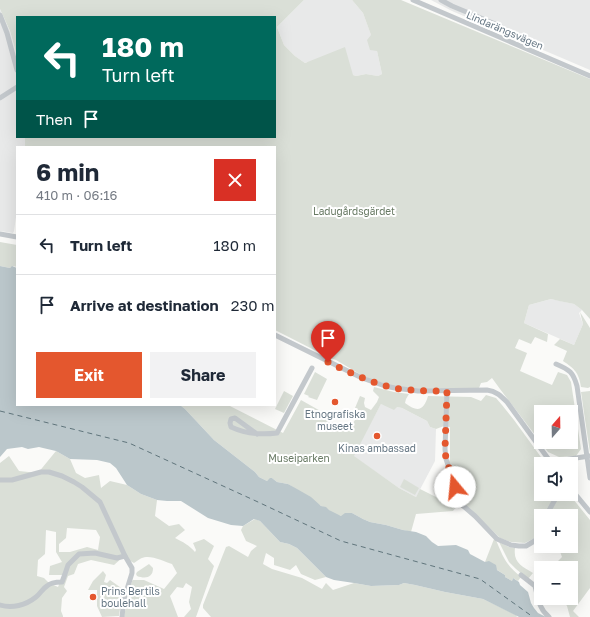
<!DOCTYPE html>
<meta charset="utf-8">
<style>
body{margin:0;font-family:"Golos Text",sans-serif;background:#f2f2f3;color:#1f2937;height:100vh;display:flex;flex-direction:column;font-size:15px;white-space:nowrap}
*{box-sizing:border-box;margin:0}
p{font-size:13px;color:#747a83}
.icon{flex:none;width:22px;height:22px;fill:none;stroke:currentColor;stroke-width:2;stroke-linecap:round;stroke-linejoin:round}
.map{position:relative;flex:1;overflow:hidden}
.details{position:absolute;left:16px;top:146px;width:260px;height:260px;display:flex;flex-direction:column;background:#fff;border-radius:0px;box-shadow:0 4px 16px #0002}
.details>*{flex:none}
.banner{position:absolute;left:16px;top:16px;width:260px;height:122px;border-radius:0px;box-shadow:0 4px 16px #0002;background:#00695c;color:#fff;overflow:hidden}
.needle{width:26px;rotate:20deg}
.tools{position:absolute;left:534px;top:405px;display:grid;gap:8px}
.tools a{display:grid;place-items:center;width:44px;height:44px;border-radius:0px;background:#fff;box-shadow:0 4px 16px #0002;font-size:20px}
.pin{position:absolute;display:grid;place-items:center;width:34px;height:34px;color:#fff;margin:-41px -17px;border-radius:50% 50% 50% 0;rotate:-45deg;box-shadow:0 0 4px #0007}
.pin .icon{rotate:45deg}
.me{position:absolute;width:44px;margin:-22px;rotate:343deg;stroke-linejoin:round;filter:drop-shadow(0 0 3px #0008)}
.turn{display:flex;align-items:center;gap:14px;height:84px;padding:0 20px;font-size:18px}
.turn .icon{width:52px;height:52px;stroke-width:2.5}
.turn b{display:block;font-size:28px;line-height:34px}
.then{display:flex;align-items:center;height:38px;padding:0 20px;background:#0003;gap:8px;font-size:15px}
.round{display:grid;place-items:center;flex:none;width:42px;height:42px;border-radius:0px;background:#f2f2f3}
.overview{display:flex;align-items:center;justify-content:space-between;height:68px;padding:0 20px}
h1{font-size:24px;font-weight:700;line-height:30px}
.action{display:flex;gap:8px;margin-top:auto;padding:8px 20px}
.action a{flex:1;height:46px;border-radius:0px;background:#e4572e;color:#fff;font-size:16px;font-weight:700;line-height:46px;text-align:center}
.action a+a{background:#f2f2f3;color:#1f2937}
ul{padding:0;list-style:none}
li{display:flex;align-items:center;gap:12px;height:60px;padding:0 20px;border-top:1px solid #e0e1e3}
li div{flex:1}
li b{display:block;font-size:15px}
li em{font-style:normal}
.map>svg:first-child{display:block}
</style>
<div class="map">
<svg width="590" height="617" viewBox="0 0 590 617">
<rect width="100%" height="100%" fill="#fafaf8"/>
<g fill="#e8e9e9">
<path d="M 304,0 L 352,0 L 363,13 L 377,51 L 382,74 L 378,76 L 366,74 L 356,76 L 307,62 L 305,63 L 295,56 L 284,45 L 277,27 Z"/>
<path d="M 431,0 L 590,0 L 590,70 L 452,11 Z"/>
<path d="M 0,9 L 10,31 L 17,56 L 17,137 L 25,137 L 25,147 L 17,147 L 17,210 L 14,231 L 13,233 L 0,231 Z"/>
<path d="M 551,299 L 574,304 L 582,310 L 579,313 L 583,324 L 574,345 L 524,323 L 529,305 Z"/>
<path d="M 381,404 L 402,408 L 427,421 L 430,427 L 436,429 L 435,461 L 416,497 L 399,488 L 353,456 Z"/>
</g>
<g fill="#dadfd7" fill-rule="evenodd">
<path d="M 0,0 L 304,0 L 277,27 L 284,45 L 295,56 L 305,63 L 345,47 L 353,75 L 356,76 L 366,74 L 378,76 L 382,74 L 377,51 L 370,50 L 367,40 L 371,35 L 363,13 L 352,0 L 401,0 L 590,79 L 590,319 L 582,310 L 574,304 L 559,301 L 551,299 L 529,305 L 524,323 L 548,334 L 547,342 L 535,337 L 531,344 L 519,339 L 515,348 L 527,353 L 520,371 L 552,385 L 558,372 L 567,375 L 571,382 L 581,449 L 576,456 L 559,457 L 548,452 L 500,389 L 492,378 L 487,382 L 481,383 L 479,388 L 414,389 L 393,386 L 370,379 L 358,373 L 336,360 L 330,358 L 275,330 L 275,147 L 25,147 L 25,137 L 275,137 L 275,17 L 17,17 L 17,56 L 10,31 L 0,9 ZM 541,412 L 571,412 L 571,442 L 541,442 Z"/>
<path d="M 0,242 L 17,245 L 17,267 L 13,266 L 10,268 L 0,266 Z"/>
<path d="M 580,312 L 590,328 L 590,387 L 588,388 L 581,387 C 579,373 575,369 563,361 L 567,351 L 554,345 L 560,339 L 574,345 L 583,324 Z"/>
<path d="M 315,372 L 327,379 L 317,400 L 308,397 L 309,396 L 304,394 Z"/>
<path d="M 374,387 L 394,392 L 409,394 L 406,399 L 405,403 C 418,413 424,410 428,396 L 471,397 L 481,401 L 486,395 L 496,398 L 502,405 L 514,420 L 546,464 L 541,464 L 541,494 L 569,494 L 590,520 L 590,588 L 573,611 L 579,617 L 570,617 L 567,606 L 561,598 L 571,598 L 571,568 L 551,568 L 562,557 L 558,546 L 571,546 L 571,516 L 541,516 L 541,534 L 538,533 L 535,538 L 525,543 L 511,542 L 500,538 L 476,515 L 466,507 L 456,507 L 453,511 L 416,514 L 411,532 L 403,530 L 386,525 L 370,522 L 363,519 L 352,513 C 349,514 345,515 342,516 C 334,516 328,508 321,506 L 288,484 L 277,482 L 272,478 L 267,481 L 259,477 L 255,472 L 214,440 L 185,409 L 180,405 L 228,405 L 283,433 L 301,400 L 324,413 L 326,418 L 340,427 L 353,423 L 357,417 L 355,408 L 360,396 L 365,398 L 364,403 L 365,407 L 371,410 L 377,402 L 379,397 L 373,391 ZM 381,404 L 394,410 L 397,407 L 402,408 L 427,421 L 430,427 L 436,429 L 444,426 L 450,427 L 450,459 L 445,470 L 446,495 L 442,500 L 420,489 L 416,497 L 399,488 L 354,456 Z"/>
<path d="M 284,391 L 293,396 L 284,413 L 275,409 Z"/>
<path d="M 590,391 L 590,453 L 581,392 Z"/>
<path d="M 56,451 L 70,459 L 76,473 L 85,478 L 99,475 L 101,488 L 110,481 L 127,485 L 141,494 L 157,500 L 155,516 L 169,526 L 179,524 L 185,530 L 175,538 C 183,542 189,545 195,552 L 196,550 L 193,543 L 204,539 L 214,546 L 208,559 L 214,566 L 196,617 L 184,617 L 191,609 L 189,602 L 192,587 L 186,583 L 183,588 L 177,587 L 170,596 L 178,617 L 124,617 L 128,596 L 132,581 L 133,580 L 144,580 L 164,589 L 177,573 L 172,564 C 166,562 153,556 146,557 C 142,557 137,561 134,563 L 123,557 L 114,565 L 91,560 L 78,564 L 74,574 L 68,576 L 64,587 L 67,591 L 62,598 L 61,611 L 63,616 L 63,617 L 0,617 L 0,463 L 9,456 L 19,471 L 38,473 ZM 67,528 L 96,530 L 100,537 L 98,550 L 87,547 L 70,552 L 59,552 L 59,544 L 66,538 ZM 46,530 L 56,532 L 56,552 L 62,562 L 50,566 L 49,575 L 63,575 L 58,587 L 49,583 L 44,578 L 37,576 L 38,560 L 45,554 Z"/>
<path d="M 404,479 L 419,488 L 415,495 L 400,487 Z"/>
<path d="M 255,519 L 260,521 L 280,542 L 289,544 L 297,548 L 326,577 L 315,580 L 301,574 L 296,565 L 290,570 L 274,565 L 274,558 L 266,553 L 263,564 L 272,569 L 302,578 L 322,589 L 326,583 L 333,590 L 354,583 L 371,586 L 399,585 L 404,583 L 415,585 L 445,592 L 483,599 L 516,615 L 517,617 L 211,617 L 203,608 L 203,605 L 226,547 L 229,546 L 248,557 L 251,551 L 257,546 L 246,541 L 241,530 L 243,526 Z"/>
<path d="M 494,539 L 496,540 C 503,557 506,565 521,577 L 518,581 L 513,578 L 512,581 L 505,577 L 505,575 L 485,562 Z"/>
<path d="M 499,542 L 509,547 L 515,548 C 513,563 522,566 533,573 L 528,579 L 516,569 L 509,562 Z"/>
<path d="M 149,564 L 153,568 C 153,578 145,579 137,576 L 136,574 L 137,572 Z"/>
<path d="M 103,571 L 106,575 L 104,582 L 107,583 L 110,580 L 124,590 L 121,609 L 120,609 L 119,616 L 102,617 L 97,606 L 97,590 L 88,590 L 93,581 Z"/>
</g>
<path fill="#bbc7cb" d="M 0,266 L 10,268 L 12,266 L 17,268 L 17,405 L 180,405 L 185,409 L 214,440 L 255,472 L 259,477 L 267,481 L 270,478 L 272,478 L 277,482 L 288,484 L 297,489 L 311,497 L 321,506 L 326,507 L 329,510 L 341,516 L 345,513 L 352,513 L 363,519 L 370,522 L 386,525 L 403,530 L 416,532 L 426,536 L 432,542 L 438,546 L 456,545 L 468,550 L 470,554 L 485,562 L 489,561 L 496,565 L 497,570 L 505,575 L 505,577 L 512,581 L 513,578 L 519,582 L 520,585 L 528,592 L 531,603 L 534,608 L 538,613 L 546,617 L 519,617 L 483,599 L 445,592 L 415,585 L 404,583 L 399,585 L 371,586 L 354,583 L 334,580 L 326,577 L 297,548 L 289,544 L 280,542 L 260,521 L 254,519 L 243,526 L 231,525 L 208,518 L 181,501 L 167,501 L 157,500 L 141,494 L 127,485 L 116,468 L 110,463 L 97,460 L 70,459 L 56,451 L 43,448 L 39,447 L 28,449 L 22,447 L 7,449 L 0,457 Z"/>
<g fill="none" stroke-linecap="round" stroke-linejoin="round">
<path stroke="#60757c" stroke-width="1" stroke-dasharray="5 4" stroke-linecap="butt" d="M 0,411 L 129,443 L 258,502 L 341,541 L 480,579 L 533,617"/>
<g stroke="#c3c8cc" stroke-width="5">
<path d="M 413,0 L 590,76"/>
<path d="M 441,0 L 452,6 L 500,26"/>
<path d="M 0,15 L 7,33 L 17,70"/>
<path d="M 0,98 L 17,87"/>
<path d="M 0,234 L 17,237"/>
<path d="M 275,335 L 362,378 L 385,386 L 395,388 L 418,391 L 487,390 C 496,391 501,396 507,402 L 552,464"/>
<path d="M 556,364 C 570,370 573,372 577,386 L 590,478"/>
<path d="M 447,391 L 445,449 L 446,459 L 461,504 L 475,516 L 497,539 L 511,545 L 519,546 L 526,546 L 536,540 L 541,534"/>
<path d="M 257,434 L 235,418 L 231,419 L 230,423 L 231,427 C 246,434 261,435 277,433 L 312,368"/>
<path d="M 551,462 L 589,456"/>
<path d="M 0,480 L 12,480 L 41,472 L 49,472 L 62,476 L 74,482 L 82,487 L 100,502 L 125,556 L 132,568 L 132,573 L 124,599 L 122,617"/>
<path d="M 571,489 L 590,512"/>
<path d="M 546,516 L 558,494"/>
<path d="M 521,575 L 535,586 C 538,598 539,609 549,617"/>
<path d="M 0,605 C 12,609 26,605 36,597 C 40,594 42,589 47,586 C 50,583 57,582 62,582 L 65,574 L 68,565 L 79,554 L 95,553 L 117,558 L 125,556"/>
</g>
</g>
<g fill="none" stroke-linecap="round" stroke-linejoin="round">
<path stroke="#e4572e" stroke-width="7" stroke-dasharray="0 12.6" d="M 328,362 C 349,372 371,383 394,388 C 411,391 429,391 447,391 L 445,449 L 446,459 L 455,487"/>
</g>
<g fill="#e4572e" stroke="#fff" stroke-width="1.5">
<circle cx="335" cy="402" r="4"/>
<circle cx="377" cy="436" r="4"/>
<circle cx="93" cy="597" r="4"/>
</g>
<g text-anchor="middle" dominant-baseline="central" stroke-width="4" stroke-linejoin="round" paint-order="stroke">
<g font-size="10" fill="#657683" stroke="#fff">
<text transform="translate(505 30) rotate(23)">Lindarängsvägen</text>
</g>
<g font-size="10" fill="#687a64" stroke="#fff">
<text x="354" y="211">Ladugårdsgärdet</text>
<text x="299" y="458">Museiparken</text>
</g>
<g font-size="10" fill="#657683" stroke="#fff">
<text x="335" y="414">Etnografiska<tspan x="335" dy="12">museet</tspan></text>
<text x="377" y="448">Kinas ambassad</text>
<text x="101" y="591" text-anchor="start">Prins Bertils<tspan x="101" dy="12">boulehall</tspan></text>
</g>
</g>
</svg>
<div class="tools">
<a><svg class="needle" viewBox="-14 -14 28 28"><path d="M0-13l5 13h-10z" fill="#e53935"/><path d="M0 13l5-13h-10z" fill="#747a83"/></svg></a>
<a><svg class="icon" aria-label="sound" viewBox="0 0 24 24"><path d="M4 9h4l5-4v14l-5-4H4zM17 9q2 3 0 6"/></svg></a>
<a>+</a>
<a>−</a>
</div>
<div class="pin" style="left:328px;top:362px;background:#d93025"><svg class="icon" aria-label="arrive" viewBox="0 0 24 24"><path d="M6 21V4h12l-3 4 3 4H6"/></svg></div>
<svg class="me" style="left:455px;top:487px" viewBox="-20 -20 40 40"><circle r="19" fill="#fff"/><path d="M0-13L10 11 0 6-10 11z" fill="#e4572e"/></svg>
<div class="banner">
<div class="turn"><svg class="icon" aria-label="left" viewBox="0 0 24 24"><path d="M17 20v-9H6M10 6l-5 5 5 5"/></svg><div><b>180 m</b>Turn left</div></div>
<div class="then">Then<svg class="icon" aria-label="arrive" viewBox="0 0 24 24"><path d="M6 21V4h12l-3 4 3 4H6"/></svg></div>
</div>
<section class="details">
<div class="overview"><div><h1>6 min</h1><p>410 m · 06:16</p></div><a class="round" style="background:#d93025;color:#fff"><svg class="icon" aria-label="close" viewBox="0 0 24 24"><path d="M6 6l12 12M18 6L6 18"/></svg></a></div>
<ul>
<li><svg class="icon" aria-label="left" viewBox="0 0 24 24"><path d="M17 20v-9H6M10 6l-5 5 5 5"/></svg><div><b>Turn left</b></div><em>180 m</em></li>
<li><svg class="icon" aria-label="arrive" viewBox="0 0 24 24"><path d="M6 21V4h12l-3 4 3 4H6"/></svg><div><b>Arrive at destination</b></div><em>230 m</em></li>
</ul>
<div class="action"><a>Exit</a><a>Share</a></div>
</section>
</div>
